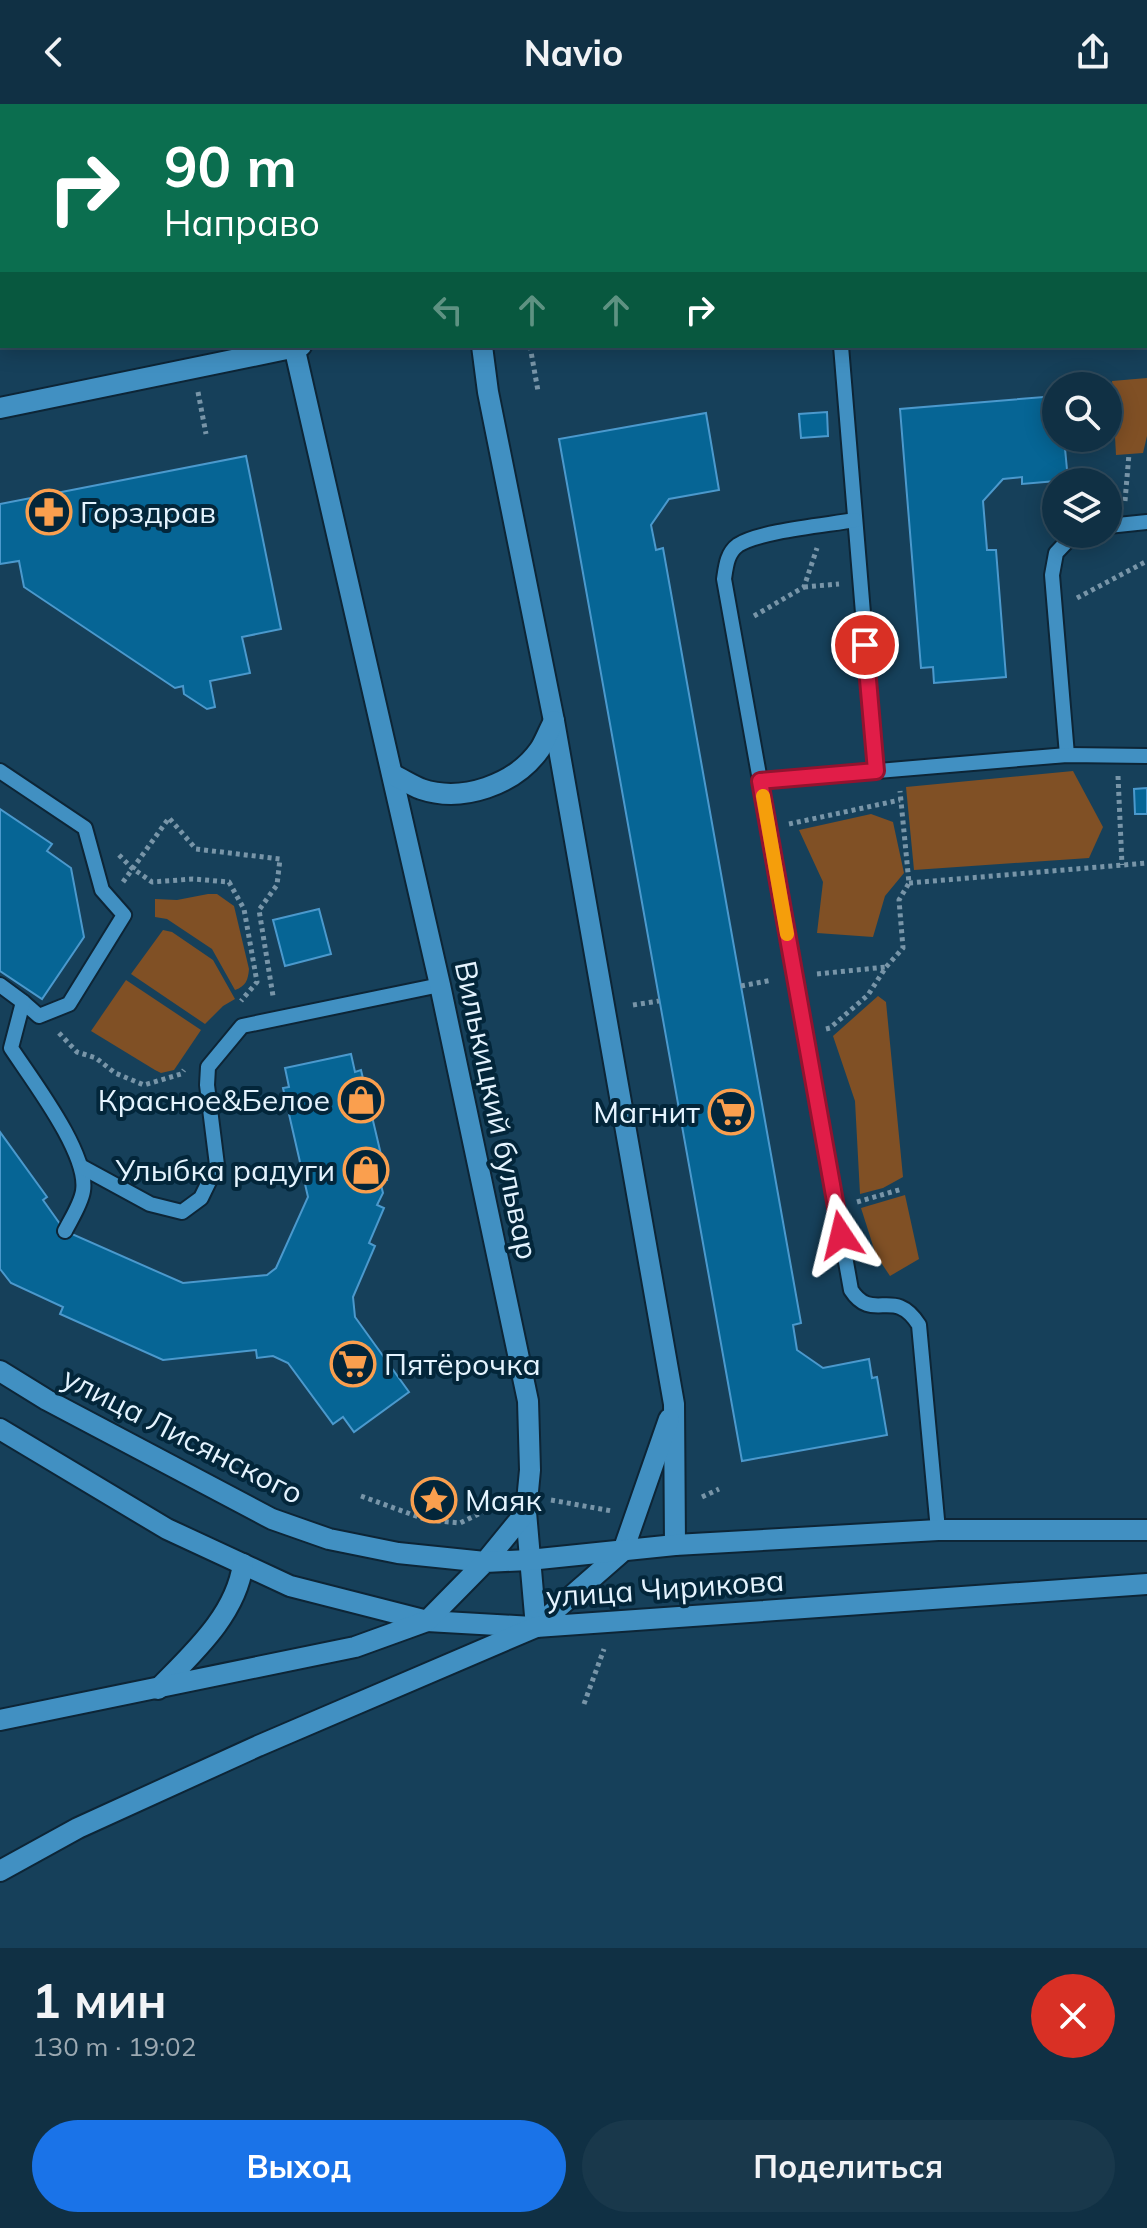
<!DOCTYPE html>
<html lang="ru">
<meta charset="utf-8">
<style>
body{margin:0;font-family:Mulish,sans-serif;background:#19384b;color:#f1f3f6;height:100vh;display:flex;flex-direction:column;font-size:30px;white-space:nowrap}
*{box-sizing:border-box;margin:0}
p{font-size:26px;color:#9ca9b2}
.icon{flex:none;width:44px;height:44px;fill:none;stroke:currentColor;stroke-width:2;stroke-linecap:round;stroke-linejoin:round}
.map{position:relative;height:1844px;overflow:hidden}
.panel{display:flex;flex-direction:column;background:#103044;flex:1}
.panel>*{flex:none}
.banner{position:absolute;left:0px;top:0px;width:1148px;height:244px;box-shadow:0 4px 20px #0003,0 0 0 2px #304b5d;background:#0b6e4f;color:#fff;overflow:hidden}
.controls{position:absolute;left:1042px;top:268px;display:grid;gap:16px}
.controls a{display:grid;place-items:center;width:80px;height:80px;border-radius:50%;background:#103044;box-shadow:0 4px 20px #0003,0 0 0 2px #304b5d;font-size:40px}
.pin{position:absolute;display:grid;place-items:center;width:68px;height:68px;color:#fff;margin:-34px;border:4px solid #fff;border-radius:50%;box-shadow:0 2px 8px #0007}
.me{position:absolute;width:88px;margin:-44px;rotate:350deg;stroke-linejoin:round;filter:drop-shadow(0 0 6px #0008)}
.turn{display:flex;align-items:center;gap:28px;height:168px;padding:0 32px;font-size:36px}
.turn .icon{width:104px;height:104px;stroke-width:2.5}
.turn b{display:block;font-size:56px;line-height:68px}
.lanes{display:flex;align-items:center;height:76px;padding:0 32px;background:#0003;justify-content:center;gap:40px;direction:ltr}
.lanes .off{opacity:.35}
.round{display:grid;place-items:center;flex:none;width:84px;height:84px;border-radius:42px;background:#19384b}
.headline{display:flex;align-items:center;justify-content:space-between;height:136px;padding:0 32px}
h1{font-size:48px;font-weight:700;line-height:60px}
.action{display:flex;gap:16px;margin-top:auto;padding:16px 32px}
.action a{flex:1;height:92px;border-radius:48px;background:#1a73e8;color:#fff;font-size:32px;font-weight:700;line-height:92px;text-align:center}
.action a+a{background:#19384b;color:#f1f3f6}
header{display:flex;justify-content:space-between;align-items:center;height:104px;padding:0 32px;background:#103044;font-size:36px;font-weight:700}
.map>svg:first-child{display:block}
</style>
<header><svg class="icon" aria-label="back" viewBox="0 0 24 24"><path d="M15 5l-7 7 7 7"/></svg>Navio<svg class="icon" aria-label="share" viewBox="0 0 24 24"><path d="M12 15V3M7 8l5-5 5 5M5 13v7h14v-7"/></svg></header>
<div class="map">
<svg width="1147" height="1844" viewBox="0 0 1147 1844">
<rect width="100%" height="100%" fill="#16405a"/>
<g fill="#805025">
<path d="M 982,0 L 1147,0 L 1147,156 L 1146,2 Z"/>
<path d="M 1147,274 L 1147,332 L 1143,349 L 1116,351 L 1112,277 Z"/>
<path d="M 1073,667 L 1103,723 L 1089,754 L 914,766 L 906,683 Z"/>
<path d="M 871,710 L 893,718 L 904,769 L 885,792 L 873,833 L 817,829 L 823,778 L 799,726 Z"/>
<path d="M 208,790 L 217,790 L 234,802 L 249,865 C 248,876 246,882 235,886 L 212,845 L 167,815 L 155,813 L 155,795 L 177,796 Z"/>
<path d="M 163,826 L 172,828 L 213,856 L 235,895 L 223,902 L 205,920 L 131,870 Z"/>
<path d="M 126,876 L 201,926 L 174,966 L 161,969 L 155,966 L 91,927 Z"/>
<path d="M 878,892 L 886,898 L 903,1073 L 883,1084 L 860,1090 L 855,997 L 833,932 Z"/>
<path d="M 905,1091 L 919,1155 L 890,1172 L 876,1151 L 861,1104 Z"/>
</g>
<g fill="#066595" stroke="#4b99cd" stroke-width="2">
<path d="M 1056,292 L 1056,334 L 1064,334 L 1068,376 L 1022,380 L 1022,373 L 1003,375 L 983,397 L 987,446 L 996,446 L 1006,573 L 934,579 L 933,563 L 921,564 L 900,305 Z"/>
<path d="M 827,308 L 828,332 L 801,334 L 799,310 Z"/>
<path d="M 706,309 L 719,386 L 669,395 L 651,421 L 656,446 L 663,444 L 801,1219 L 793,1221 L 797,1246 L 823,1264 L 869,1255 L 872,1274 L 877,1273 L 887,1331 L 742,1357 L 559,335 Z"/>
<path d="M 246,352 L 281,525 L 242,533 L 250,569 L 210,577 L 215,603 L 207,605 L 184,590 L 183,582 L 175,584 L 24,483 L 19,457 L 0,460 L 0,400 Z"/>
<path d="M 1147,684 L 1147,710 L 1135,710 L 1134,685 Z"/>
<path d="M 0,705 L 52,740 L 47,747 L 71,764 L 84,833 L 42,895 L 0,867 Z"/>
<path d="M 319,805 L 331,850 L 285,862 L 273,816 Z"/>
<path d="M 351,950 L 355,968 L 361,966 L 387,1076 L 380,1077 L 383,1089 L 377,1101 L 384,1104 L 369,1139 L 375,1142 L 353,1193 L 355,1213 L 409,1288 L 354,1328 L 343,1313 L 333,1320 L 288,1259 L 273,1252 L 257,1254 L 256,1246 L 163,1256 L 60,1210 L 63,1203 L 11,1179 L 0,1165 L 0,1028 L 47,1093 L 43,1096 L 65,1127 L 183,1179 L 267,1171 L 276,1164 L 308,1093 L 283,984 L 289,983 L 285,964 Z"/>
</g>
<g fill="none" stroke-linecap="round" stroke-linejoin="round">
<g stroke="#0d2536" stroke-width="18">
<g id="lane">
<path d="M 841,242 L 876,667"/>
<path d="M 855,416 C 827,421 759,427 738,441 C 727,449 726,462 724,475 L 851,1186 C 873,1220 894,1181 919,1221 L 938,1426"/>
<path d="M 1108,422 L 1147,418"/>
<path d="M 1067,651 L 1052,471 L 1056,449 L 1074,430"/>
<path d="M 0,667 L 85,724 L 102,786 L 124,811 L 69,900 L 39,912 L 23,898"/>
<path d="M 760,677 L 1067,651 L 1147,652"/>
<path d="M 0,881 L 23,898 L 11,944 C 32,976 89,1050 83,1087 C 81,1100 71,1115 65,1127"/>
<path d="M 82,1063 L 150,1100 L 182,1108 L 201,1094 L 217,1061 L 207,981 L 208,963 L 242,922 L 440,881"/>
</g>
</g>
<g stroke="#0d2536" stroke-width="24">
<g id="street">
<path d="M 245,0 L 245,2"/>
<path d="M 440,0 L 440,2"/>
<path d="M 962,0 L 964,2"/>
<path d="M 685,2 L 704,0"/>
<path d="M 0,107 L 2,107"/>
<path d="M 1146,183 L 1147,183"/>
<path d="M 294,242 L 440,881 L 528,1297 L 530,1366 L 526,1408 L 536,1523"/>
<path d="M 482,242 L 488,288 L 554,617 L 674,1300 L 675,1441"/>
<path d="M 0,304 L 301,242"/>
<path d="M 393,671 C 402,675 411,681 421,685 C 462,699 515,681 540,645 C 545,637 549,626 554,617"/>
<path d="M 0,1267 L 47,1296 L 272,1415 L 329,1435 L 398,1449 L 485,1458 L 526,1408"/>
<path d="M 0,1325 L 167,1425 L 290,1482 L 427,1517 L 532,1523"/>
<path d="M 536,1523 L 623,1447 L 669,1315"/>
<path d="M 158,1585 C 193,1549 236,1511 243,1460"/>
<path d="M 0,1616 L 355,1543 L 427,1517 L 485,1458 L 529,1456 L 675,1441 L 938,1426 L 1147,1426"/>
<path d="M 0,1767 L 78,1724 L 258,1642 L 536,1523 L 1147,1480"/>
</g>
</g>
<g stroke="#7895a8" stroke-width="5" stroke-dasharray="4 4" stroke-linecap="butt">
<path d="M 530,242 L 538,287"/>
<path d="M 198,288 L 206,330"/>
<path d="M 1125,397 L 1129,350"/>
<path d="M 804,483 L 839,480"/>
<path d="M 1077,494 L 1147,457"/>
<path d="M 754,512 L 804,483 L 817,444"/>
<path d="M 1118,672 L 1122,761"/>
<path d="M 789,720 L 900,696"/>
<path d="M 119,751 L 132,764 L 152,778 L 193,775 L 229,778 L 244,805 L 257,878 L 241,897"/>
<path d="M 123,778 L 169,714 L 196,745 L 280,755 L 277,781 L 259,806 L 273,892"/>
<path d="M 909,779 L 1147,759"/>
<path d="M 817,870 L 886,863"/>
<path d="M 741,882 L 772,876"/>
<path d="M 633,901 L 659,897"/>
<path d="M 826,925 L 830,924 L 868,891 L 886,863 L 903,844 L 899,796 L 909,779 L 900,687"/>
<path d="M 59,929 L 77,948 L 96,954 L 115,969 L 144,981 L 181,970 L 184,966"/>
<path d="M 857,1098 L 902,1085"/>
<path d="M 361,1392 L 427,1416 L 460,1419 L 495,1402"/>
<path d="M 702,1393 L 719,1385"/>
<path d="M 551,1396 L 612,1407"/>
<path d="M 584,1600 L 604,1545"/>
</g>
<use href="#lane" stroke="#4190c2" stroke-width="14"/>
<use href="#street" stroke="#4190c2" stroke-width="20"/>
</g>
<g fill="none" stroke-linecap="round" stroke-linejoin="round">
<g stroke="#92132f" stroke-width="20">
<path id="route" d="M 841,1131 L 760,677 L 876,667 L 865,541"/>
</g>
<use href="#route" stroke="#e11d48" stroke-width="14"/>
<path stroke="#f59e0b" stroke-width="14" d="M 763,692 L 787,830"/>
</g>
<defs>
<g id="pharmacy-ring" transform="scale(2.3)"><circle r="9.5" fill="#03263a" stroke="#fa9f4e" stroke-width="1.5"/><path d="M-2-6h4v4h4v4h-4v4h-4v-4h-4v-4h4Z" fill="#fa9f4e"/></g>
<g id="shop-ring" transform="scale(2.3)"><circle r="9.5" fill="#03263a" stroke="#fa9f4e" stroke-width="1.5"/><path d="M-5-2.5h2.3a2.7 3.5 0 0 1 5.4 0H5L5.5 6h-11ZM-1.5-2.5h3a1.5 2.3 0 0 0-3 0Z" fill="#fa9f4e"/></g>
<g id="supermarket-ring" transform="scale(2.3)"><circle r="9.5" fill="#03263a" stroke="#fa9f4e" stroke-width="1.5"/><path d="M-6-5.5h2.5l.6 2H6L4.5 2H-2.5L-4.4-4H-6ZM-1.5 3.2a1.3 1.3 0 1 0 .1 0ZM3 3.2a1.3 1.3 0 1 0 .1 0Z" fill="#fa9f4e"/></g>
<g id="sight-ring" transform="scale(2.3)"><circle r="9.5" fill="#03263a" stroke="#fa9f4e" stroke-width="1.5"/><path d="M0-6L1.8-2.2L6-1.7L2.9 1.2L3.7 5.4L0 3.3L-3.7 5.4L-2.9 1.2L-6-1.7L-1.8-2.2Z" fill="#fa9f4e"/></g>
</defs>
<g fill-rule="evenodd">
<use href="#pharmacy-ring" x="49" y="408"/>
<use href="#shop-ring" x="361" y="996"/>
<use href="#supermarket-ring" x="731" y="1008"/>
<use href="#shop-ring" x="366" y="1066"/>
<use href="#supermarket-ring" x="353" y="1260"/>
<use href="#sight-ring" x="434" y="1396"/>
</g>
<g text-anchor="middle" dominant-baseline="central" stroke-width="8" stroke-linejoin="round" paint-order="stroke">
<g font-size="30" fill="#e4f3fe" stroke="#03263a" text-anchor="start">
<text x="80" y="408">Горздрав</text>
<text x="330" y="996" text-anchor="end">Красное&amp;Белое</text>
<text x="700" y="1008" text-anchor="end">Магнит</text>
<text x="335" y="1066" text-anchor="end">Улыбка радуги</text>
<text x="384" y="1260">Пятёрочка</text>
<text x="465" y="1396">Маяк</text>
</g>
<g font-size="30" fill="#e4f3fe" stroke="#03263a">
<text transform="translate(497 1006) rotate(78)">Вилькицкий бульвар</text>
<text transform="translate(183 1331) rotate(27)">улица Лисянского</text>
<text transform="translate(665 1484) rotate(-4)">улица Чирикова</text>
</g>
</g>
</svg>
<div class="controls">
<a><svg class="icon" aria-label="search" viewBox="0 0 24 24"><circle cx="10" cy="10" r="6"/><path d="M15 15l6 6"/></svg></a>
<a><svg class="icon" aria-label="layers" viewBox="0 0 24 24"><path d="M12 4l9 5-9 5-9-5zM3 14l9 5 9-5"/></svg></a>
</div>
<div class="pin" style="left:865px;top:541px;background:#d93025"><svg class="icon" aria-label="arrive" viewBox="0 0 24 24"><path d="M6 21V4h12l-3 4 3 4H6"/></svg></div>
<svg class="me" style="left:841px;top:1131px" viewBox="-20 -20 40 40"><path d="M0-17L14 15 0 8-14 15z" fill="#e11d48" stroke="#fff" stroke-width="4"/></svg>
<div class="banner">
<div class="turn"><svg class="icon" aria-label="right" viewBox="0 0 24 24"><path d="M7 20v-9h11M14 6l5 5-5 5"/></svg><div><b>90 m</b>Направо</div></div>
<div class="lanes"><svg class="icon off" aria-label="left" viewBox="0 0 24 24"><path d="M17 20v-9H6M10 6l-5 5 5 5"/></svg><svg class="icon off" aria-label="ahead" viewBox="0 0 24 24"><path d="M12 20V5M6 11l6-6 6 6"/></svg><svg class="icon off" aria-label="ahead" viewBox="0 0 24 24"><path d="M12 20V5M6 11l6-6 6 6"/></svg><svg class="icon" aria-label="right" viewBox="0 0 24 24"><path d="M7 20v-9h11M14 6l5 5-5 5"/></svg></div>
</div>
</div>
<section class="panel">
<div class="headline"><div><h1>1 мин</h1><p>130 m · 19:02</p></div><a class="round" style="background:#d93025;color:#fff"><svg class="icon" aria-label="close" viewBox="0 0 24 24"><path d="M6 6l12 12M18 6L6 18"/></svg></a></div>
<div class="action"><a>Выход</a><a>Поделиться</a></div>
</section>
